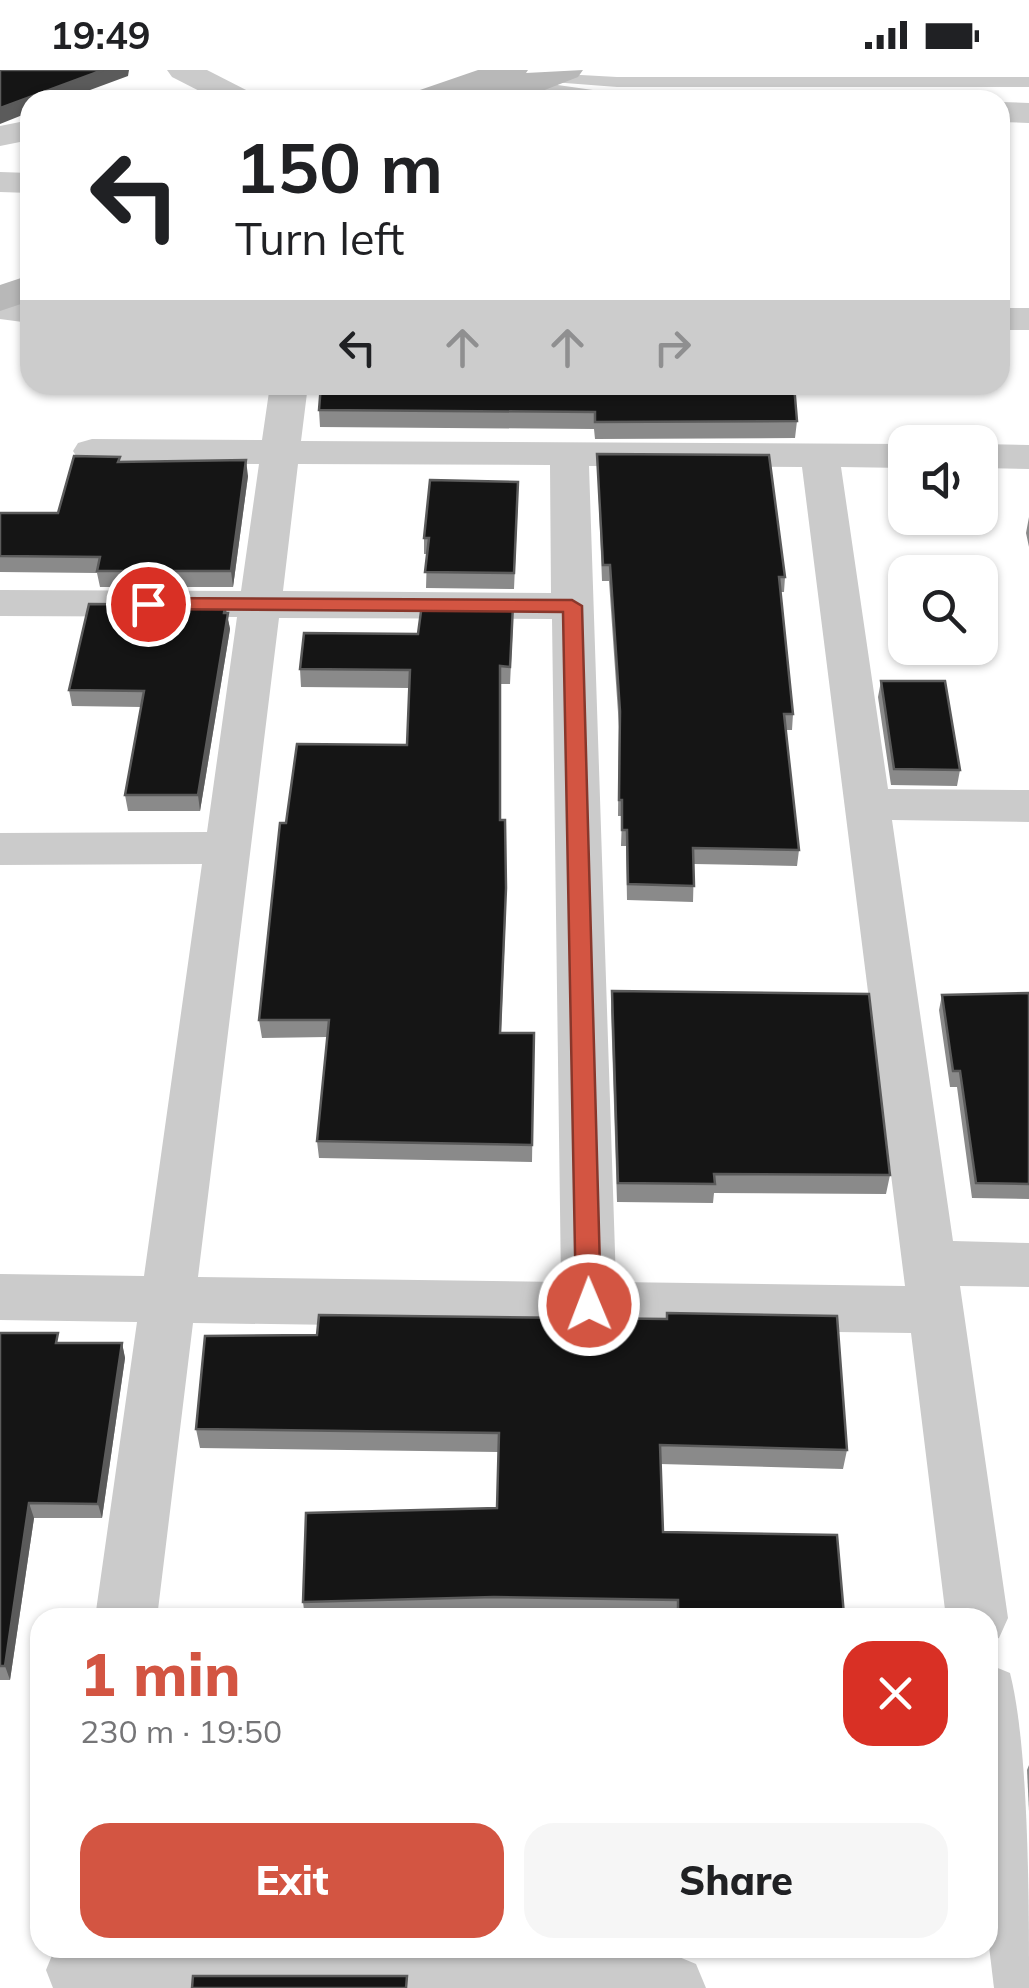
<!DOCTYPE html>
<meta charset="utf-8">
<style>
body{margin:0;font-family:Mulish,sans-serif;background:#f6f6f6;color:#202124;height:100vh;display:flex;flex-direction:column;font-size:38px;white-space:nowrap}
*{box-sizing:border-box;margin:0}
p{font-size:32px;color:#757577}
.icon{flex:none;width:55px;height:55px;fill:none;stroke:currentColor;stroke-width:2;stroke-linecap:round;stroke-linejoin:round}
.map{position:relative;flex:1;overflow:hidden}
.panel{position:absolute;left:30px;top:1538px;width:968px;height:350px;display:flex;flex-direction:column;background:#fff;border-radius:30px;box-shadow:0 2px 8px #0004}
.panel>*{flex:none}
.guide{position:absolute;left:20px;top:20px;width:990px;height:305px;border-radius:30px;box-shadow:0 2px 8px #0004;background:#fff;color:#202124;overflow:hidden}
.buttons{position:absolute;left:888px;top:355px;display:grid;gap:20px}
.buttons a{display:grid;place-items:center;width:110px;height:110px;border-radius:20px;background:#fff;box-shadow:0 2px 8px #0004;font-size:50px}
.pin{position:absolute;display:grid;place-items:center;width:85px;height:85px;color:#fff;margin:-42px;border:5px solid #fff;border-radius:50%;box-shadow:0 2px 10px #0007}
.me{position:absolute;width:110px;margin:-55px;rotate:359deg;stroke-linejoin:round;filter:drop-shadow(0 0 8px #0008)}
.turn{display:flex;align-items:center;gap:35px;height:210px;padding:0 50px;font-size:45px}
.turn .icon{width:130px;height:130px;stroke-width:2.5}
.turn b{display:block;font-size:70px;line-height:85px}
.lanes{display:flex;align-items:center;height:95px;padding:0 50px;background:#0003;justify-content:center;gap:50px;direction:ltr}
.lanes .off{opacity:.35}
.round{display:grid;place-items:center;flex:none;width:105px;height:105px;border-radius:30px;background:#f6f6f6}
.head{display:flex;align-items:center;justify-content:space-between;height:170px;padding:0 50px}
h1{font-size:60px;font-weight:800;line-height:75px;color:#d35542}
.button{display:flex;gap:20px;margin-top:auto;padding:20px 50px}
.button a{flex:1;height:115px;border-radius:30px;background:#d35542;color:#fff;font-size:40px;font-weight:800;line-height:115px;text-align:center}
.button a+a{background:#f6f6f6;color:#202124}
.status{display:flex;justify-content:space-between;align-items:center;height:70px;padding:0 50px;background:#fff;direction:ltr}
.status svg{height:28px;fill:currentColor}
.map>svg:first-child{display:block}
</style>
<div class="status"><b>19:49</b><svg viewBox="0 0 49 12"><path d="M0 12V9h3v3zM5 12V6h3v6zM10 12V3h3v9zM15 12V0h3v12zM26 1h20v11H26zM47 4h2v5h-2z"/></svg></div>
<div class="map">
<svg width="1029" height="1918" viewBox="0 0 1029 1918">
<rect width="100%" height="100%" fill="#fff"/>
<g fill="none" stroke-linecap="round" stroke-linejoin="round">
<path fill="#cbcbcb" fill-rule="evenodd" d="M 545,3 L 617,7 L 1029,7 L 1029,17 L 617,17 L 539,11 L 537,8 Z"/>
<g fill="#cbcbcb" fill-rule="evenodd">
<path d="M 167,0 L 207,0 L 252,23 L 257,30 L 217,30 L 172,7 Z"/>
<path d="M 515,9 L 593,20 L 604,23 L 609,30 L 525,30 L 504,26 L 499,19 L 504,12 Z"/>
<path d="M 1000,32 L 1029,33 L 1029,53 L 1000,52 Z"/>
<path d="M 30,50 L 30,70 L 0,76 L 0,56 Z"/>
<path d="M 0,102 L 30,103 L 30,123 L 0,122 Z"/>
<path d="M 0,227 L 30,231 L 30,253 L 0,249 Z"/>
<rect x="1000" y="238" width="29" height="22"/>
<path d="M 270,315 L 308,315 L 301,371 L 905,374 L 905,398 L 841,397 L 888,719 L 1029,720 L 1029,752 L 892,750 L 953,1171 L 1029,1173 L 1029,1217 L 960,1216 L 1008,1548 L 999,1568 L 988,1572 L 988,1548 L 946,1548 L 911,1263 L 193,1253 L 157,1548 L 95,1548 L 137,1252 L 0,1250 L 0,1204 L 144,1206 L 202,794 L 0,795 L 0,763 L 207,762 L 237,547 L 0,546 L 0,520 L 241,521 L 259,394 L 92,393 L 78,389 L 73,381 L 78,373 L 92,369 L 262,370 ZM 298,394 L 550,395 L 551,523 L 283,521 ZM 589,396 L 802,397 L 905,1216 L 616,1212 ZM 279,548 L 552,549 L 561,1212 L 198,1207 Z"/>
<path d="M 980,374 L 1029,375 L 1029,399 L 980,398 Z"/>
<path d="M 988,1594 L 1010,1603 C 1029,1678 1029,1832 1029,1918 L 994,1918 L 988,1868 Z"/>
<path d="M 55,1878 L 463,1878 L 672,1884 L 696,1894 L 706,1918 L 53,1918 L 46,1900 Z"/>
</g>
<g fill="#b8b8b8" fill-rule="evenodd">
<path d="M 478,0 L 528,0 L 526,3 L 583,0 L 578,7 L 519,30 L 469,30 L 472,26 L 460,30 L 409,30 L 414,22 Z"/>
<path d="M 30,205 L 30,231 L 0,241 L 0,215 Z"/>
</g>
</g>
<g fill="#8a8a8a">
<path d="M 321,315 L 797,351 L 795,368 L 595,369 L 594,359 L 320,357 L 319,340 Z"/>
<path d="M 597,384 L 785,507 L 784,522 L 780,522 L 793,644 L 792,660 L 786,660 L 799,780 L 797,796 L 694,794 L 693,832 L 627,830 L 626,776 L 621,776 L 622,746 L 618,746 L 619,657 L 609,511 L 602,511 Z"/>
<path d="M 121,392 L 248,406 L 233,517 L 100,517 L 97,503 L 0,502 L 0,443 L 58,443 Z"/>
<path d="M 518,428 L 514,519 L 426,518 L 427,484 L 424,484 L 424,468 Z"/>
<path d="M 1029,447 L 1029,477 L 1026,463 Z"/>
<path d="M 225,535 L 230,559 L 200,741 L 128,741 L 125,725 L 141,637 L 72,636 L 69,620 Z"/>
<path d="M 513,553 L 510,614 L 500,614 L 500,750 L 506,836 L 501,963 L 534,963 L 532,1092 L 319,1088 L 317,1071 L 327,967 L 262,968 L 259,950 L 286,753 L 407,675 L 409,618 L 301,617 L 300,599 L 418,564 Z"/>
<path d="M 881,611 L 960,700 L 957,716 L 891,715 L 878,627 Z"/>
<path d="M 612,921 L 890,1105 L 886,1124 L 714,1123 L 713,1133 L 617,1132 L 611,940 Z"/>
<path d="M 1029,923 L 1029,1129 L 972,1128 L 957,1017 L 950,1017 L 939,940 L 942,925 Z"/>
<path d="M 0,1263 L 61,1273 L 122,1273 L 125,1288 L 102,1448 L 34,1448 L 10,1610 L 0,1610 Z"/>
<path d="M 205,1266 L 847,1380 L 843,1399 L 660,1394 L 663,1462 L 844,1545 L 843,1548 L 636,1548 L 495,1545 L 305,1548 L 303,1532 L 497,1438 L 498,1382 L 200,1378 L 196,1359 Z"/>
<path d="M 1029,1695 L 1029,1741 L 1027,1700 Z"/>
</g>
<g fill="#5b5b5b">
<path d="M 103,0 L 129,0 L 128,6 L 63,30 L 30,30 L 30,42 L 0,54 L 0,38 Z"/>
<path d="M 246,390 L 248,406 L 233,517 L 231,501 Z"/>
<path d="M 225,535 L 230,559 L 200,741 L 198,725 Z"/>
<path d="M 122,1273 L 125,1288 L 102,1448 L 98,1434 Z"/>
<path d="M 29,1433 L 34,1448 L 10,1610 L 5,1596 Z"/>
</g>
<g fill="#151515" stroke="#5b5b5b" stroke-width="2.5">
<path d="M 0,0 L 103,0 L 0,38 Z"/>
<path d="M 321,315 L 794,315 L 797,351 L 595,352 L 595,342 L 319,340 Z"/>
<path d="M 597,384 L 769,385 L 785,507 L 779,507 L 793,644 L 784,644 L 799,780 L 693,778 L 694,816 L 628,814 L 627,760 L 622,760 L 622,730 L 619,730 L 620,641 L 610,495 L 603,495 Z"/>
<path d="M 74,386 L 120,387 L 118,392 L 246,390 L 231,501 L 97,501 L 100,487 L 0,486 L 0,443 L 58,443 Z"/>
<path d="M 430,410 L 518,412 L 514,503 L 425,502 L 429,468 L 424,468 Z"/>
<path d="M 89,534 L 225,535 L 224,543 L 228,543 L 198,725 L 125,725 L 144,621 L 69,620 Z"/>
<path d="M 422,534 L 513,535 L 510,597 L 500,596 L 500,750 L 505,750 L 506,818 L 500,963 L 534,963 L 532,1075 L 317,1071 L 329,950 L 259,950 L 280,753 L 286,753 L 297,674 L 407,675 L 410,600 L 300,599 L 304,563 L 418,564 Z"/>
<path d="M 881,611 L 945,611 L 960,700 L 894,699 Z"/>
<path d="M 612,921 L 869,924 L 890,1105 L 714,1104 L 715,1114 L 618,1113 Z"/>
<path d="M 1029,923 L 1029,1114 L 976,1113 L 960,1001 L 953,1001 L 942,925 Z"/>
<path d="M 667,1243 L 837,1246 L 847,1380 L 660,1375 L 663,1462 L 837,1465 L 844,1545 L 678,1543 L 678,1530 L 494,1527 L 303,1532 L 306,1443 L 497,1438 L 499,1363 L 196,1359 L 205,1266 L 317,1265 L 319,1245 L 667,1249 Z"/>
<path d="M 0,1263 L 58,1263 L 56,1273 L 122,1273 L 98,1434 L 29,1433 L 5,1596 L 0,1596 Z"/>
<path d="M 988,1681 L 991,1681 L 991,1840 L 988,1839 Z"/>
<path d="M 193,1906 L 407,1906 L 406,1918 L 192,1918 Z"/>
</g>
<path fill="#d35542" stroke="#89372b" stroke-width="2.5" d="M 148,528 L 572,530 L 582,536 L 601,1235 L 598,1242 L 589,1246 L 580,1242 L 576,1235 L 563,542 L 141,539 L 141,530 Z"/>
</svg>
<div class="buttons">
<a><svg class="icon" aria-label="sound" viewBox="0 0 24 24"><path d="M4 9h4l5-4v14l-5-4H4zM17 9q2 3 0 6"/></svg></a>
<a><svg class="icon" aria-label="search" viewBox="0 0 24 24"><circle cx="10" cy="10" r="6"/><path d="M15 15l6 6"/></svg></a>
</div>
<div class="pin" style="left:148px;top:534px;background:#d93025"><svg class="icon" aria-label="arrive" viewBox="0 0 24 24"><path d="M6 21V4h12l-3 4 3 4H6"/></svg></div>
<svg class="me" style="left:589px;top:1235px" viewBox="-20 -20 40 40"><circle r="17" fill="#d35542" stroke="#fff" stroke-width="3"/><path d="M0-11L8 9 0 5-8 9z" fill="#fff"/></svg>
<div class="guide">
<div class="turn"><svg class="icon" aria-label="left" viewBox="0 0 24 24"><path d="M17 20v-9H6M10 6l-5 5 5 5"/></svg><div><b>150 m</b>Turn left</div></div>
<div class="lanes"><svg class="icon" aria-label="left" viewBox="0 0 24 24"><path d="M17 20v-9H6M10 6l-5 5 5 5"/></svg><svg class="icon off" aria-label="ahead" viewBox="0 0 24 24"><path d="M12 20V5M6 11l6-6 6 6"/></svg><svg class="icon off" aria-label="ahead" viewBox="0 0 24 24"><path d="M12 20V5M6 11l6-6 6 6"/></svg><svg class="icon off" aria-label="right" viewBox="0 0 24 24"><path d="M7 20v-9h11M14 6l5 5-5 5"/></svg></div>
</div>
<section class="panel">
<div class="head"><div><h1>1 min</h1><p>230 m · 19:50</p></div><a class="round" style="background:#d93025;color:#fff"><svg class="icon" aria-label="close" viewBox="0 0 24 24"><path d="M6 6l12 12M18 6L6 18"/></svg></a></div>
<div class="button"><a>Exit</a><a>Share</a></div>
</section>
</div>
